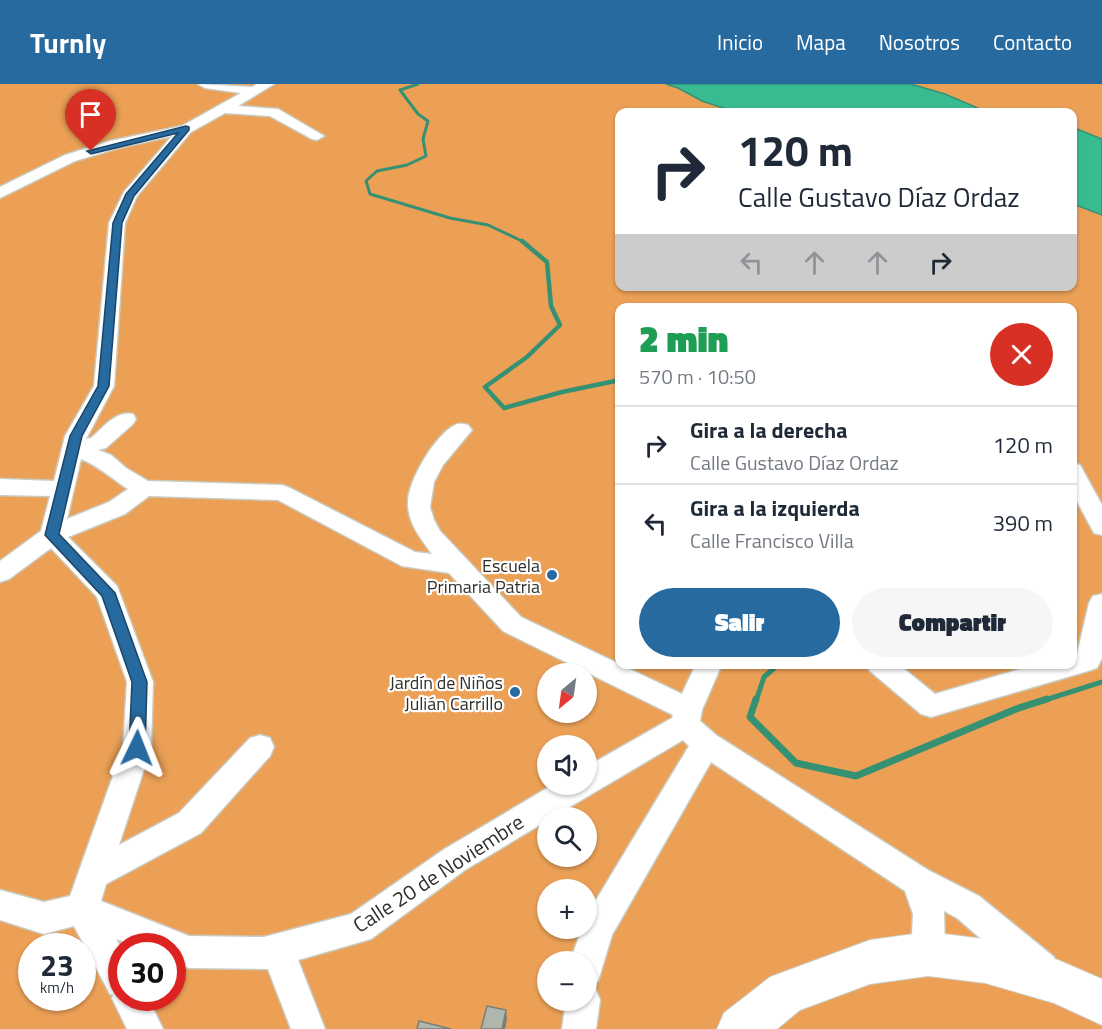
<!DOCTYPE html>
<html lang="es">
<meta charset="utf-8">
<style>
body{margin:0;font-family:"Titillium Web",sans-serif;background:#f6f6f7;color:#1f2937;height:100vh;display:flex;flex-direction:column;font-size:22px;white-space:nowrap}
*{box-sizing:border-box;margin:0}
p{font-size:20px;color:#747a83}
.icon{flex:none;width:33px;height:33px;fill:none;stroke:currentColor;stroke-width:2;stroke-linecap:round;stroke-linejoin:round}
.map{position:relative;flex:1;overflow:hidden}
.panel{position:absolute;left:615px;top:219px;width:462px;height:366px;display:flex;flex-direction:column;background:#fff;border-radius:12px;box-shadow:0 2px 4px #0004}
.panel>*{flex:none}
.hud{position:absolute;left:615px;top:24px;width:462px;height:183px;border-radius:12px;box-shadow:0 2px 4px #0004;background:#fff;color:#1f2937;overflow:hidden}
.needle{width:39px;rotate:209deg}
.tools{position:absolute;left:537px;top:579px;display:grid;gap:12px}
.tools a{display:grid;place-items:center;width:60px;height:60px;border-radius:50%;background:#fff;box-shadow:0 2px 4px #0004;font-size:30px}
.speed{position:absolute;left:18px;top:849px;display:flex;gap:12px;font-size:30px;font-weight:700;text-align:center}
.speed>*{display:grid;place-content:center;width:78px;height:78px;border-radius:50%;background:#fff;box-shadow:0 2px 4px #0004;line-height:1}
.speed small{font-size:15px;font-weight:400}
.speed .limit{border:9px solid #d22;background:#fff;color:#111}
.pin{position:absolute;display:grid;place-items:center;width:51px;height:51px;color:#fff;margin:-62px -26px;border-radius:50% 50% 50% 0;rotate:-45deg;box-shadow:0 0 6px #0007}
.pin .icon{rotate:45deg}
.me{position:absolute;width:66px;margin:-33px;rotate:2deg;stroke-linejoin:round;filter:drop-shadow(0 0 4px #0008)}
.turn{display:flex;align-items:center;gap:21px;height:126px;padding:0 24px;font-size:27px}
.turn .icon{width:78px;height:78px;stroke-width:2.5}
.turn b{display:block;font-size:42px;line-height:51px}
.lanes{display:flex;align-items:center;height:57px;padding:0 24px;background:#0003;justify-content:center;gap:30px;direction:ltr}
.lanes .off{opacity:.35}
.round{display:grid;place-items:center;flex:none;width:63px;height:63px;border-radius:32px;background:#f6f6f7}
.headline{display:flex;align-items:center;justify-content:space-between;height:102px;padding:0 24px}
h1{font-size:36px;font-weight:800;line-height:45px;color:#1e9e55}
.primary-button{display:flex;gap:12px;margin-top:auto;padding:12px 24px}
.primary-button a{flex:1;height:69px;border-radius:36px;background:#276a9f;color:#fff;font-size:24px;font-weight:800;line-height:69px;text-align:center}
.primary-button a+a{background:#f6f6f7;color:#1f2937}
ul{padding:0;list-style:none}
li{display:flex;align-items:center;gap:18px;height:78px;padding:0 24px;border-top:2px solid #e0e1e3}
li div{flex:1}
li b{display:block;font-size:22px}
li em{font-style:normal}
header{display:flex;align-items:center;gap:36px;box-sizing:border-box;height:84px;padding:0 30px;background:#276a9f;color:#fff}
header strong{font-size:28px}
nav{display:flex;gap:33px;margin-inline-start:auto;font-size:21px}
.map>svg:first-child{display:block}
</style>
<header>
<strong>Turnly</strong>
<nav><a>Inicio</a><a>Mapa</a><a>Nosotros</a><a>Contacto</a></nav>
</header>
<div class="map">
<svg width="1102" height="945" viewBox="0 0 1102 945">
<rect width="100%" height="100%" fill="#f3f5eb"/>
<g fill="#eba056" fill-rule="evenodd">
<path d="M 0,0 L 666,0 L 678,4 L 702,17 L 735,28 L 620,28 L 620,202 L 1072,202 L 1073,120 L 1102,131 L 1102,945 L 0,945 ZM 620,224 L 1072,224 L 1072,580 L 620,580 ZM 548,590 L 586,590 L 586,628 L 548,628 ZM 548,662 L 586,662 L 586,700 L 548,700 ZM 548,734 L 586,734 L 586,772 L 548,772 ZM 548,806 L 586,806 L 586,844 L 548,844 ZM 32,862 L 82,862 L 82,914 L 32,914 ZM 122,862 L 172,862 L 172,914 L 122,914 ZM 548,878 L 586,878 L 586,916 L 548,916 Z"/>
<path d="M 911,0 L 1102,0 L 1102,55 L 1073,43 L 1072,28 L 987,28 L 945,10 Z"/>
</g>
<g fill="#39bb92" stroke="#369173" stroke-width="1.5">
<path d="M 666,0 L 911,0 L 945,10 L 987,28 L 735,28 L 702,17 L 678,4 Z"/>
<path d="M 1072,43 L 1102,55 L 1102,131 L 1073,120 Z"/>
</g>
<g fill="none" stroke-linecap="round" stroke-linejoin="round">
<path stroke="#369173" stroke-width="3" d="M 418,0 L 400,6 L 418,30 L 428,37 L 423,55 L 426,72 L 407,81 L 377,87 L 366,97 L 370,110 L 450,134 L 488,141 L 524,158"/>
<path stroke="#369173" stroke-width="4.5" d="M 522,157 L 547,178 L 551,222 L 560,241 L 527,273 L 485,303 L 504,324 L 562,308 L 620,296"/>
<g stroke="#369173" stroke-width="5">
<path d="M 756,617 L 764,593 L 779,580"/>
<path d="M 1042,617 L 1102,598"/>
</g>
<path stroke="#369173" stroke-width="7" d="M 756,615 L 750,633 L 796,679 L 856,692 L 1016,625 L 1047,615"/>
<g stroke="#c9cbc0" stroke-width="3">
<g id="minor">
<path d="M 198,0 L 252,3 L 257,0 L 274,0 L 238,22 L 278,25 L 324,52 L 317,56 L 312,55 L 270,32 L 225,29 L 191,48 L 137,112 L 125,139 L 114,302 L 86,355 L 91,354 C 103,344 116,326 133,330 L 136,335 L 133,340 L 106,364 L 98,366 L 111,371 L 126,384 L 148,397 L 282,401 L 290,404 L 415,468 L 432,470 C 421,455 408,439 408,420 C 407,398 435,351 455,341 C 459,339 464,340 468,341 L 472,346 L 443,381 L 434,398 L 430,423 L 434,436 L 440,447 L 521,533 L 682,610 L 696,580 L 722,580 L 702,626 L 700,637 L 716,651 L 928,786 L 979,812 L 1054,873 L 1059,885 L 1054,897 L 1042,902 L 1030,897 L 957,834 L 944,827 L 945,870 L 940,882 L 928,887 L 916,882 L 911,870 L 913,830 L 905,807 L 711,678 L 612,851 L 598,897 L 588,901 L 595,904 L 600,916 L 596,945 L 562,945 L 566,916 L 586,916 L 586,878 L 570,878 L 582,844 L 586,844 L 587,831 L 689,662 L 683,656 L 551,734 L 548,734 L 548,736 L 465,786 L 371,855 L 298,876 L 325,945 L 291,945 L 268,885 L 189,884 L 172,878 L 172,862 L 135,862 L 116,855 L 122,864 L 122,914 L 148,914 L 163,945 L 127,945 L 112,914 L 113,911 L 110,910 L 74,842 L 44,850 L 0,836 L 0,806 L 44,818 L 70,812 L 123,664 L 127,598 L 97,513 L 51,464 L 9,495 L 0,498 L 0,477 L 41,447 L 50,412 L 0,411 L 0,395 L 54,397 L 65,352 L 94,302 L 109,139 L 124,108 L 172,52 L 118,64 L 75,77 L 0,114 L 0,103 L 65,71 L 110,57 L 182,42 L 241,9 L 205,4 ZM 81,375 C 99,382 112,395 128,405 L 109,418 L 67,435 ZM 149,412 L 278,416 L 402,482 L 449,489 L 503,547 L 673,631 L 672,634 L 586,683 L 586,700 L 554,700 L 443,766 L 351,830 L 264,853 L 189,852 L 101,817 L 106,800 L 201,749 L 270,672 L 274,663 L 270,654 L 260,651 L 250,654 L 179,729 L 119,761 L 151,664 L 153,598 L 117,502 L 68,453 L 125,430 Z"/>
<path d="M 1072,379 L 1080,381 L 1102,421 L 1102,451 L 1094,449 L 1072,408 Z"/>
<path d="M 1102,510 L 1102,574 L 1097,584 L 1088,587 L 931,633 L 921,630 L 870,587 L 866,580 L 898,580 L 935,610 L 1038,580 L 1072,580 L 1072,571 L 1077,570 L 1089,519 L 1093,512 Z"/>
</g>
</g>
<g stroke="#c9cbc0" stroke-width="2">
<path id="major" d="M 928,848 L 985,855 L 1058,876 L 1102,895 L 1102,941 L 1054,919 L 985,899 L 928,892 L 870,900 L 800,926 L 777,945 L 717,945 L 724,929 L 770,893 L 870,856 Z"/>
</g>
<use href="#minor" fill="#fff" fill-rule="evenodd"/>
<use href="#major" fill="#fff" fill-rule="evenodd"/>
</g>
<path fill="#7a7f79" d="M 506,926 L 507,935 L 505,945 L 502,945 Z"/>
<g fill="#aeb6ad" stroke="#7a7f79" stroke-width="1.5">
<path d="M 487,922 L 506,926 L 502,945 L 481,945 Z"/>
<path d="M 419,937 L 451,945 L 417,945 Z"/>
</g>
<path fill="#276a9f" stroke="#194567" stroke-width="1.5" d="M 186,42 L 189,43 L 189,46 L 134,112 L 122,139 L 109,302 L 82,352 L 59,450 L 115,509 L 147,598 L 145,664 L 143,669 L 137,671 L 131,669 L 129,664 L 132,598 L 102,512 L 45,451 L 70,352 L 98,302 L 113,139 L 126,110 L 178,49 L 91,70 L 87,67 Z"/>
<g fill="#276a9f" stroke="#fff" stroke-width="2">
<circle cx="552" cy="491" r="6"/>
<circle cx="515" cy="608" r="6"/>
</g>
<g text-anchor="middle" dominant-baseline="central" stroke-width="4.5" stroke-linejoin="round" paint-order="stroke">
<g font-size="18" fill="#2f302c" stroke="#fff" text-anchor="end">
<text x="540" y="481">Escuela<tspan x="540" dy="21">Primaria Patria</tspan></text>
<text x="503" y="598">Jardín de Niños<tspan x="503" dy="21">Julián Carrillo</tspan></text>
</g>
<g font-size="21" fill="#2f302c" stroke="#fff">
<text transform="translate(438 789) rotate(-33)">Calle 20 de Noviembre</text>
</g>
</g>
</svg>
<div class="tools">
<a><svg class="needle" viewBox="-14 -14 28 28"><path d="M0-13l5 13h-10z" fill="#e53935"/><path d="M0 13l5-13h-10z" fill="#747a83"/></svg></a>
<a><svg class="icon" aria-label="sound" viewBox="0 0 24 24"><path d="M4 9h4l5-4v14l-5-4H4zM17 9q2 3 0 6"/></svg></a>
<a><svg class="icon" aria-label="search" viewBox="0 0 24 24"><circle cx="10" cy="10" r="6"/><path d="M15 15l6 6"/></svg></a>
<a>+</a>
<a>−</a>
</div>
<div class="speed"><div>23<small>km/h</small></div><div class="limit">30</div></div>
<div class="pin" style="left:91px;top:67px;background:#d93025"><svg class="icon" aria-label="arrive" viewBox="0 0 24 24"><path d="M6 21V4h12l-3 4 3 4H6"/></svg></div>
<svg class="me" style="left:137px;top:664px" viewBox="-20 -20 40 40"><path d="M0-17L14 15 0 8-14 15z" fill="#276a9f" stroke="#fff" stroke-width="4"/></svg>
<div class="hud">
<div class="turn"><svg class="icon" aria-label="right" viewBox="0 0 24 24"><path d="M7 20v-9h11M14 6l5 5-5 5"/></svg><div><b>120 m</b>Calle Gustavo Díaz Ordaz</div></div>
<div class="lanes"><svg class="icon off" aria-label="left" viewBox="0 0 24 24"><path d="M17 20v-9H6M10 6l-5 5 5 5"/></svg><svg class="icon off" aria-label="ahead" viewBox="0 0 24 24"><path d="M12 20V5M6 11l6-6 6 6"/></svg><svg class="icon off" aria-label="ahead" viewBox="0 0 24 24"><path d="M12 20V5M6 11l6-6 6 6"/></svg><svg class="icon" aria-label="right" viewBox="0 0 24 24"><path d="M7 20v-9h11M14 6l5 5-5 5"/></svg></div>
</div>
<section class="panel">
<div class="headline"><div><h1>2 min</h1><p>570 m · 10:50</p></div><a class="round" style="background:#d93025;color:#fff"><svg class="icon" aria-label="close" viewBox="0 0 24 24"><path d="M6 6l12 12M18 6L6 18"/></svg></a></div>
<ul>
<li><svg class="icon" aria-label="right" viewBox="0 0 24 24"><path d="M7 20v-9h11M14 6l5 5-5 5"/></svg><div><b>Gira a la derecha</b><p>Calle Gustavo Díaz Ordaz</p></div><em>120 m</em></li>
<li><svg class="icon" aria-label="left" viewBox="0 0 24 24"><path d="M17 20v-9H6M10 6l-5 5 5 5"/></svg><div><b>Gira a la izquierda</b><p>Calle Francisco Villa</p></div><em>390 m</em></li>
</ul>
<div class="primary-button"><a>Salir</a><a>Compartir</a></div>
</section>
</div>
